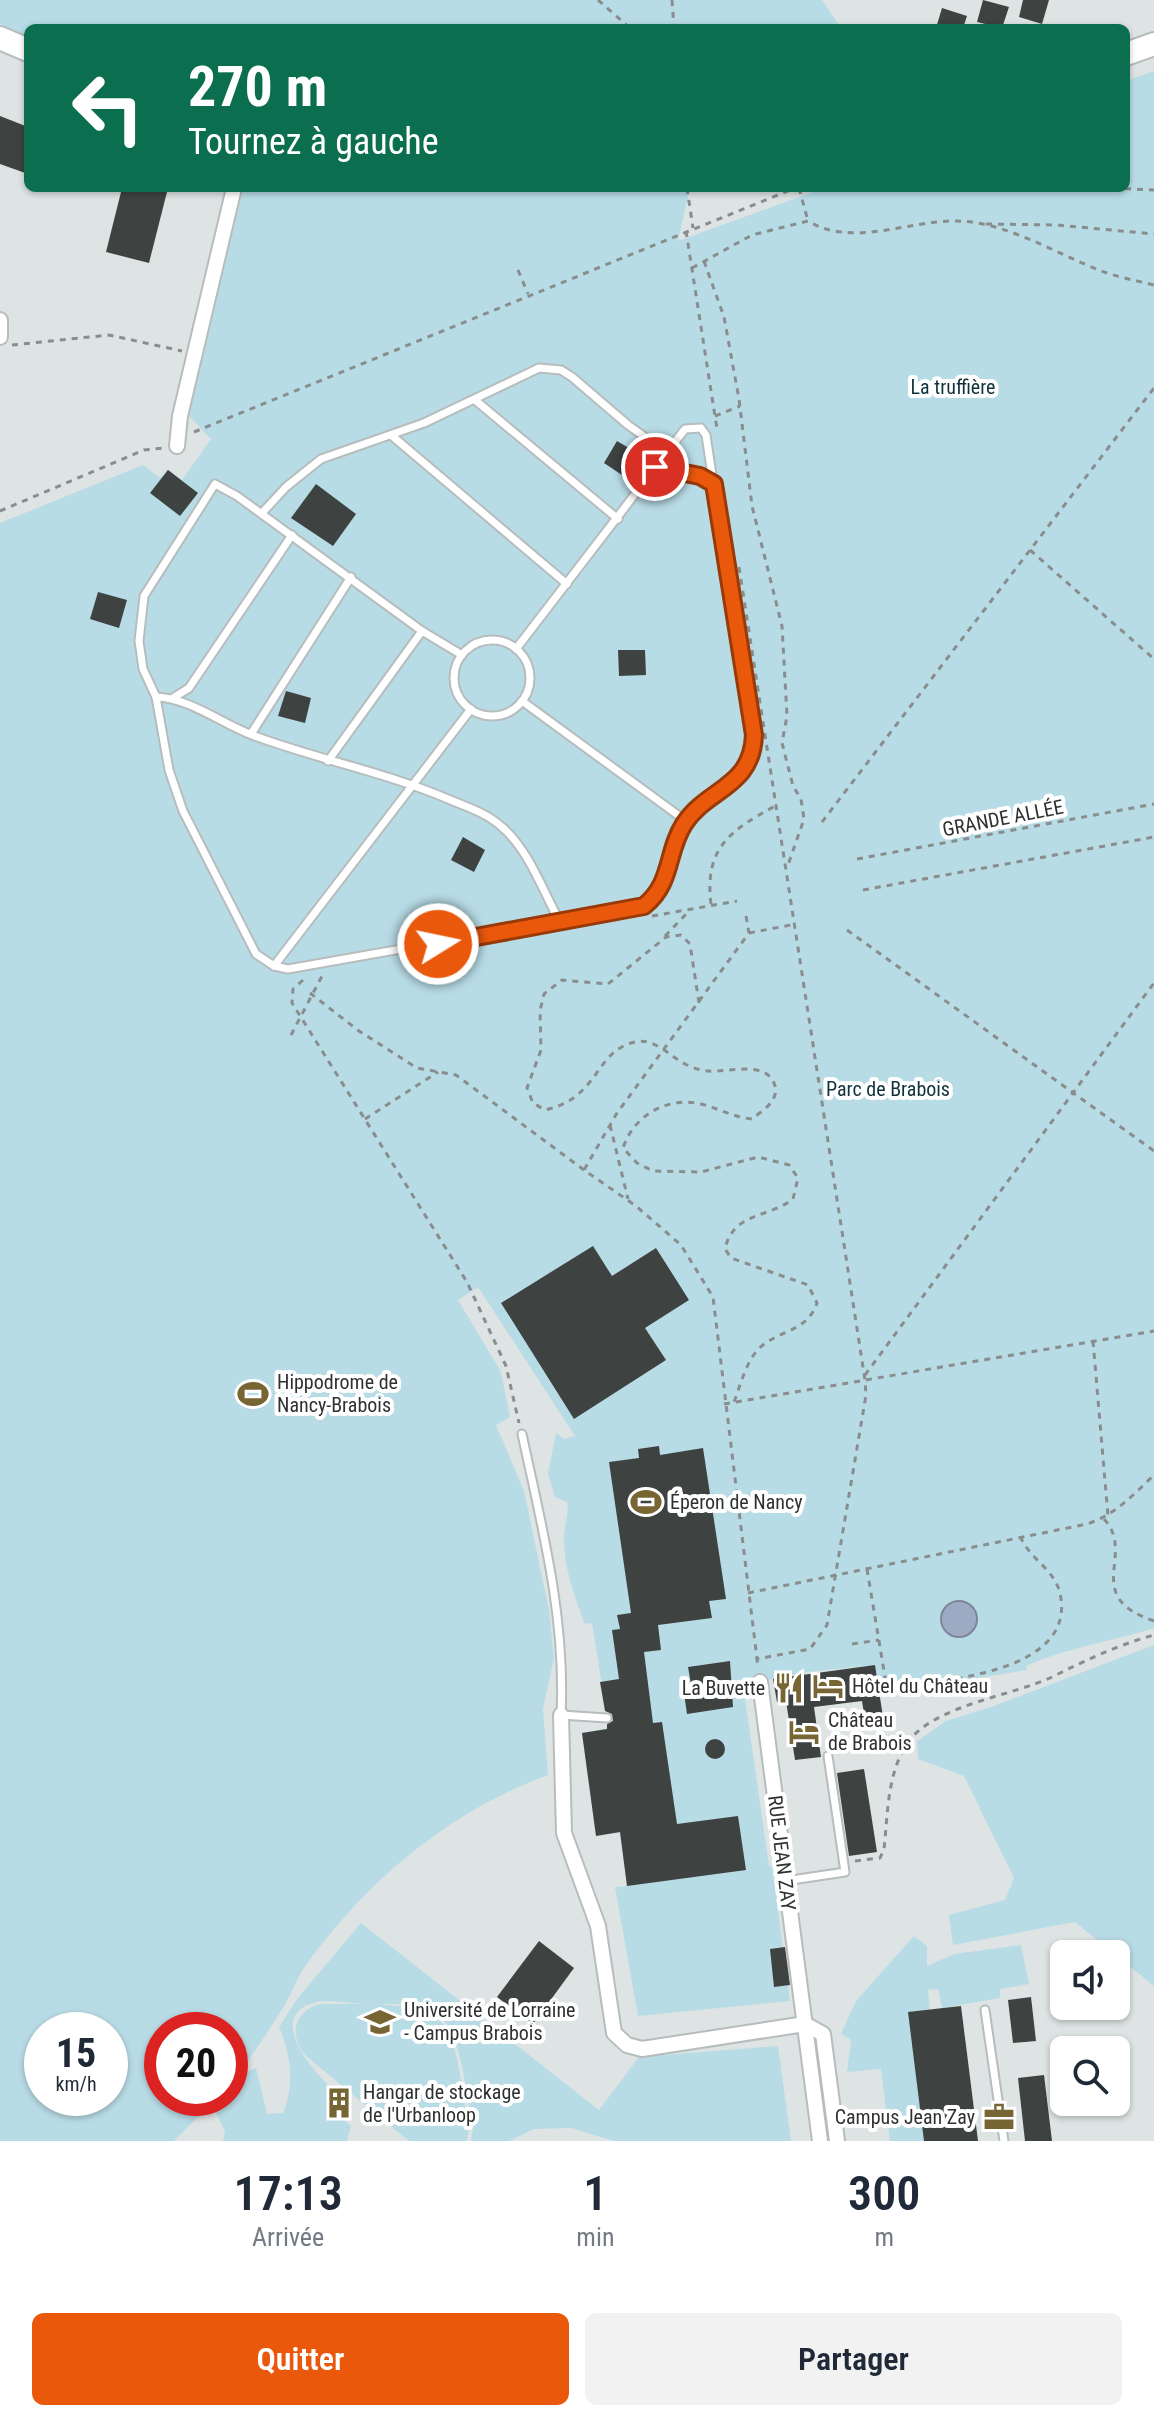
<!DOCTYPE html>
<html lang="fr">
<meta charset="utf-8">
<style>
body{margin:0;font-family:"Roboto Condensed",sans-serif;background:#f2f2f3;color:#1f2937;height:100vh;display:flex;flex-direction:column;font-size:30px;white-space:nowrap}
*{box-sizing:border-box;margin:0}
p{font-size:26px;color:#747a83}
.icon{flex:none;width:44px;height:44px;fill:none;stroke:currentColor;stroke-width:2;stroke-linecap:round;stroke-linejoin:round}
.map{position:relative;height:2141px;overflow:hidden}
.panel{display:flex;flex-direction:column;background:#fff;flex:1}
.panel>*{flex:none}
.banner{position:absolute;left:24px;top:24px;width:1106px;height:168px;border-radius:12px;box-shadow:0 2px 6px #0004;background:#0b6e4f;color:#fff;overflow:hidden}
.controls{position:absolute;left:1050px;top:1940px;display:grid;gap:16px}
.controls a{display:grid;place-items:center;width:80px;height:80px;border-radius:12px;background:#fff;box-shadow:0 2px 6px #0004;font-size:40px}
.speed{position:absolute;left:24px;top:2012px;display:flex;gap:16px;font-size:40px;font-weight:700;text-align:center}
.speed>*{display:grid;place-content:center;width:104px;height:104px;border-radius:50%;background:#fff;box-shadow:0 2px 6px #0004;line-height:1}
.speed small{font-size:20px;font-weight:400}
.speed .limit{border:12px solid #d22;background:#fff;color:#111}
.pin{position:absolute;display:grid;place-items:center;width:68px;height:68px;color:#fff;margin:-34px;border:4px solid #fff;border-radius:50%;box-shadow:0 2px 8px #0007}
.me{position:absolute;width:88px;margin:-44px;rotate:80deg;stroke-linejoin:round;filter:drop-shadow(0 0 6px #0008)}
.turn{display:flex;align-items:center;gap:28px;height:168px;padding:0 32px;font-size:36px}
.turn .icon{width:104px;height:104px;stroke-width:2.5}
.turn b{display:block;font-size:56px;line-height:68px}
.eta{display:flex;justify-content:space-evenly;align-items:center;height:136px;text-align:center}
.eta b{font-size:48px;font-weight:600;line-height:56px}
.cta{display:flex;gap:16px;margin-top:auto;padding:16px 32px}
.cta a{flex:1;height:92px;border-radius:12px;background:#ea580c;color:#fff;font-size:32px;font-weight:600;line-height:92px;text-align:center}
.cta a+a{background:#f2f2f3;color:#1f2937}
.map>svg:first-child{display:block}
</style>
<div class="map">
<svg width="1154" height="2141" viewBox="0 0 1154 2141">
<rect width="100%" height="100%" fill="#dee3e4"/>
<g fill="#b8dce6" fill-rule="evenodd">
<path d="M 0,0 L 822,0 L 841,28 L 28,28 L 28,36 L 0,24 Z"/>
<path d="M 1154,71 L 1154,1628 C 1113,1641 1063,1649 1026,1666 L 1027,1670 L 866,1696 L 865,1689 L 879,1687 L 875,1665 L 807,1672 L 743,1685 L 769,1866 L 772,1866 L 790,2001 L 638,2016 L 615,1887 L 627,1886 L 620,1833 L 596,1835 L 582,1733 L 609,1728 L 592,1623 L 585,1624 C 574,1595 563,1566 564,1535 C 565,1523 569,1515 567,1502 L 555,1497 L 548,1473 L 556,1433 L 564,1439 L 575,1436 L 478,1287 L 458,1300 L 501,1372 L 510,1417 L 496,1425 L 524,1491 L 549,1610 L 554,1658 L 543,1709 L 548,1775 C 450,1811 367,1880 306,1965 C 298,1976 293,1990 286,2003 C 269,2030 251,2059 230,2083 L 230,2030 L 162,2030 L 162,2098 L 217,2098 L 174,2141 L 0,2141 L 0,523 L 143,465 L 160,478 L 168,469 L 182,480 L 211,439 L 189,416 L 243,188 L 690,188 L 678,241 L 824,188 L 1126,188 L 1126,81 ZM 42,2030 L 110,2030 L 110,2098 L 42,2098 Z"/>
<path d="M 1154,1645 L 1154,1986 L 1075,1922 L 953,1945 L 949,1915 L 1005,1900 L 1014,1878 L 964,1776 L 918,1759 L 917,1741 L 946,1721 L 994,1706 Z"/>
<path d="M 361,1923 L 599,2110 L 639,2057 L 778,2046 L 791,2141 L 614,2141 L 571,2128 L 534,2129 L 509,2141 L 471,2141 L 473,2127 C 467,2100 462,2042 445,2022 C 427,1999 390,2005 365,2004 C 350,2003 331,1999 316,2002 C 256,2018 328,2087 348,2104 L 336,2096 L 331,2101 L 344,2111 L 340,2117 L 351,2126 L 347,2141 L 223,2141 L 225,2131 L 216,2113 L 249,2071 L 256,2068 L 267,2114 L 283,2113 C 295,2085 291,2055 279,2027 L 297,1999 Z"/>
<path d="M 914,1936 L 927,1946 L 927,1966 L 954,1954 L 1021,1945 L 1029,1984 L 1000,1989 L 1000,1998 L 942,2008 L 938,1989 L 928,1990 L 930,2010 L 924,2141 L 890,2141 L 881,2069 L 847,2072 L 851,2040 L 841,2034 L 856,2001 Z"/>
<path d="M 321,2004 C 355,2005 430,1997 448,2031 C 460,2055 463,2100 469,2128 L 467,2141 L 409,2141 L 306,2056 C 288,2036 294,2010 321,2004 Z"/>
</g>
<circle fill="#9ea9c4" stroke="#7d8598" stroke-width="2" cx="959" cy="1619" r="18"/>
<g fill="#3e4241">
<path d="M 983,0 L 1009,7 L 1002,28 L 977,22 Z"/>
<path d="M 1023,0 L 1049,0 L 1042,24 L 1019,17 Z"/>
<path d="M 942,8 L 967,16 L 963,28 L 936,28 Z"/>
<path d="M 0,116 L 28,127 L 28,174 L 0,164 Z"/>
<path d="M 122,188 L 168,188 L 149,263 L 106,252 Z"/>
<path d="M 617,441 L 639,454 L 625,477 L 604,463 Z"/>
<path d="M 168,470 L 198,493 L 180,516 L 150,493 Z"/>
<path d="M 316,484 L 356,514 L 333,546 L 291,518 Z"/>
<path d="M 98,592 L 127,600 L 119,628 L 90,619 Z"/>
<path d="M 618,650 L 645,650 L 646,675 L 619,676 Z"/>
<path d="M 286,691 L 311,698 L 305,723 L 278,716 Z"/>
<path d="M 463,837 L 485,850 L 474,872 L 451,860 Z"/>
<path d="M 593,1246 L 612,1276 L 656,1248 L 689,1300 L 645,1328 L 666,1360 L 574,1419 L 501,1303 Z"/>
<path d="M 659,1446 L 660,1455 L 703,1448 L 726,1599 L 709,1601 L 712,1618 L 658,1625 L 661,1650 L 644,1652 L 653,1723 L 662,1722 L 677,1824 L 738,1816 L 746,1870 L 627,1886 L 620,1832 L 596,1836 L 582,1733 L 607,1729 L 607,1724 L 613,1721 L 612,1714 L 605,1711 L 600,1682 L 619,1679 L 612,1630 L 620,1629 L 617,1615 L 631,1613 L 609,1462 L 639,1458 L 638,1449 Z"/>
<path d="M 730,1661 L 733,1707 L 687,1714 L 683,1686 L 691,1684 L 688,1667 Z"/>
<path d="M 875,1665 L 883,1717 L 865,1720 L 862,1701 L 814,1707 L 821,1757 L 795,1760 L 786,1701 L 777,1702 L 773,1679 Z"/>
<circle cx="715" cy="1749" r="10"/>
<path d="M 864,1769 L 877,1852 L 849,1856 L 837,1773 Z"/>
<path d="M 539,1941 L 574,1968 L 533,2024 L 497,1997 Z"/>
<path d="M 785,1947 L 790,1985 L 774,1987 L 770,1949 Z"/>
<path d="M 1031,1997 L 1036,2041 L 1013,2043 L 1008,2000 Z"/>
<path d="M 961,2006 L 978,2141 L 924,2141 L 908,2012 Z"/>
<path d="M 1044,2075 L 1052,2141 L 1025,2141 L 1018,2078 Z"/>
</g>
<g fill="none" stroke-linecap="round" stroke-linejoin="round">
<g stroke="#b7bcbd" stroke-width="11">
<g id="lane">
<path d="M 475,400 L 618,519"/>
<path d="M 391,435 L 567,584"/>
<path d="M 655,467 L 700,476 L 713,484"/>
<path d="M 262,513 L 286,487 L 321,459 L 424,423 L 539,368 L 561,370 L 572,377 L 628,425 L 666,452"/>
<circle cx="492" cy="678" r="38"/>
<path d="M 462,655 L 422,631 L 237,496 L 215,484 L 144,596 L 139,641 L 143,669 L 156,697 L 169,770 L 183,811 L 256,954 L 274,966 L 288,969 L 644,906 C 676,880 664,849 685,822 C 705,796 745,785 753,749 L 706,435 L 701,428 L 685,429 L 516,649"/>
<path d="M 156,697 C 189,698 221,723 252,735 C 316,759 385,772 448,799 C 467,807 487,813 502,827 C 528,849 543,891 559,920"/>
<path d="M 173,698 L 189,688 L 292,535"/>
<path d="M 522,701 L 686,821"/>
<path d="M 251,734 L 351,577"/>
<path d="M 328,761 L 422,631"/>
<path d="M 274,966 L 471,709"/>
<path d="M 522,1434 C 542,1527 566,1619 561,1715 L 607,1718"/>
<path d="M 785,1881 L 845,1872 L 828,1756"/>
<path d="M 985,2010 L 1004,2141"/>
</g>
</g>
<g stroke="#b7bcbd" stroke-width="18">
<g id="street">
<path d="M 0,320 L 0,337"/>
<path d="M 177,446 L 180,416 L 234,188"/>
<path d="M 760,1682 L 820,2141"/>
<path d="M 561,1715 L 564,1833 L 598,1926 L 614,2033 L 627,2045 L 642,2049 L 805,2024"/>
<path d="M 805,2024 L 823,2034 L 837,2141"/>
</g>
</g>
<g stroke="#b7bcbd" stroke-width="26">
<g id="secondary">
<path d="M 0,38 L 28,50"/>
<path d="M 1126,54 L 1154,44"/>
</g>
</g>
<g stroke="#898d8d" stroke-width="3" stroke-dasharray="6 6" stroke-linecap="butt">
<path d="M 598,0 L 630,28"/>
<path d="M 672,0 L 674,28"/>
<path d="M 687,188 L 693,228"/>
<path d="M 799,188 L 808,221"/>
<path d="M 1113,188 L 1154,190"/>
<path d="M 986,224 L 1057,225 L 1154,234"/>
<path d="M 686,231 L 717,429"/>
<path d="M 704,261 L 724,317 L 739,399 L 752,506 L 782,626 L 787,716 L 782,743 L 793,786 L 801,799 L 804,819 L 788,865"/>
<path d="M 692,268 L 752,235 L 808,221 C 853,248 909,220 957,221 C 1009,222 1059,256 1107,273 C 1122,278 1138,281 1154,285"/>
<path d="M 518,270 L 528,294"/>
<path d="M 12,345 L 109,335 L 182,351"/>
<path d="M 715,416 L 740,406"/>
<path d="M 194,432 L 795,188"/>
<path d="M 0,511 L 144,450 L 164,448"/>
<path d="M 1030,550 L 1154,659"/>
<path d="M 739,567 L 865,1380 L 866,1395 L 827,1625 L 810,1649 L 757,1659 L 758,1668"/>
<path d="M 822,822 L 1154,388"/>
<path d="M 857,859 L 1154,804"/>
<path d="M 863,890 L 1154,837"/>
<path d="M 711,904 C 704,847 731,830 777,805"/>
<path d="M 652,916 L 737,901"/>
<path d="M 746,916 L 749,933 L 617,1113 L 584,1170 L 636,1206 L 681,1245 L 713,1297 L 757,1659"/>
<path d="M 847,930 L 1154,1151"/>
<path d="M 749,933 L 796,924"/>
<path d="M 665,936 L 690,910"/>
<path d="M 303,980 L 293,989 L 292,1003 L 467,1282 L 506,1366 L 519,1423"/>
<path d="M 310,993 L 359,1031 L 417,1068 L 456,1075 L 584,1170"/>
<path d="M 699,1003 L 690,944 L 681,935 L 666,937 L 608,984 L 562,980 L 544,994 L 540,1011 L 541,1050 L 527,1088 L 533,1103 L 545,1110 C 600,1098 594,1051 635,1042 C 653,1037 670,1056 685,1064 C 691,1067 701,1071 708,1071 C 727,1073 768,1059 775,1086 C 779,1101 762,1111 752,1119 C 732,1117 716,1107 697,1103 C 664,1098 633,1117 623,1148 L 637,1163 L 653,1171 L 701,1172 L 758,1157 L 789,1165 L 798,1178 L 793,1199 C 769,1218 733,1212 725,1249 L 731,1258 L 808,1285 L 817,1303 C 807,1331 784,1329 763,1345 C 747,1357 741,1384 734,1402"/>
<path d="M 291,1035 L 322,976"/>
<path d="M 365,1119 L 438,1072"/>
<path d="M 610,1125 L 628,1199"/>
<path d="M 1093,1341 L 1108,1516"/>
<path d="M 865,1375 L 1154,983"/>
<path d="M 724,1404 L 1154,1331"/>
<path d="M 1104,1519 C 1137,1555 1080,1596 1154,1621"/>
<path d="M 867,1569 L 887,1689 C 938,1680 1078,1675 1060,1593 C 1054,1569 1030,1559 1021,1538"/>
<path d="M 748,1593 L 1087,1524 C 1115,1515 1133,1495 1154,1475"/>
<path d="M 852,1644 L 879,1640"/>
<path d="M 855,1861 L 880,1858 L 884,1849 C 888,1813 887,1773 908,1742 C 935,1705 1012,1696 1052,1677 C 1086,1660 1118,1645 1154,1635"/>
</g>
<use href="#lane" stroke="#fff" stroke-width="7"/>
<use href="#street" stroke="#fff" stroke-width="14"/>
<use href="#secondary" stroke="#fff" stroke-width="22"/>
</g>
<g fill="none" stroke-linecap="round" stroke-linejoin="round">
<g stroke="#983908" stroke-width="20">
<path id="route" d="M 438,944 L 644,906 C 673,883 666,852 684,824 C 707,788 752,788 754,735 L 714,484 L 700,476 L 655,467"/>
</g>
<use href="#route" stroke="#ea580c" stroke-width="14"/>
</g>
<defs>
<g id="stadium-bare" transform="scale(2.4)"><path d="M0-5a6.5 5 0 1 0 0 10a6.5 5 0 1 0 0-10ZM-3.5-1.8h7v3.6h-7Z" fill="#776533" stroke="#fff" stroke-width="2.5" paint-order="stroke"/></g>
<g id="hotel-bare" transform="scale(2.4)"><path d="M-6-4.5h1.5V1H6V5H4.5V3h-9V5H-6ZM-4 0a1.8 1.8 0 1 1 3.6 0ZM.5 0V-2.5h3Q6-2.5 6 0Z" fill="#776533" stroke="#fff" stroke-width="2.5" paint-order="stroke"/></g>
<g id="restaurant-bare" transform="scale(2.4)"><path d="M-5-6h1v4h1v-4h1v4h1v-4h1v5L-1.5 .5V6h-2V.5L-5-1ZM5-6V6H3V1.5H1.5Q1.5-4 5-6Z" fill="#776533" stroke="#fff" stroke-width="2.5" paint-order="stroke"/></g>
<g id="university-bare" transform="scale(2.4)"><path d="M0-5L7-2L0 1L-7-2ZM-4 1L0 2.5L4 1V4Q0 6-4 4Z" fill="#776533" stroke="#fff" stroke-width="2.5" paint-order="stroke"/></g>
<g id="building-bare" transform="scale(2.4)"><path d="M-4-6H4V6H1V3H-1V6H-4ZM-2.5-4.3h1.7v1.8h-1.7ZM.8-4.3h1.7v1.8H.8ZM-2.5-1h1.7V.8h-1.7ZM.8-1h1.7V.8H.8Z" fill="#776533" stroke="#fff" stroke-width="2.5" paint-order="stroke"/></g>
<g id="office-bare" transform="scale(2.4)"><path d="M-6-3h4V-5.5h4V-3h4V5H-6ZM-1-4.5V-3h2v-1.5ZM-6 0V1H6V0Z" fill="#776533" stroke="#fff" stroke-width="2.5" paint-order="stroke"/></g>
</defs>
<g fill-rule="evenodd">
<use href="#stadium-bare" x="253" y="1394"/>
<use href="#stadium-bare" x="646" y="1502"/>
<use href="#hotel-bare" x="828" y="1686"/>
<use href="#restaurant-bare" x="789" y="1688"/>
<use href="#hotel-bare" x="804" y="1732"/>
<use href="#university-bare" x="380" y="2022"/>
<use href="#building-bare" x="339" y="2103"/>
<use href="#office-bare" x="999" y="2117"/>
</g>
<g text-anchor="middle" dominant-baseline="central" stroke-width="8" stroke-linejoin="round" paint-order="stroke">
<g font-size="20" fill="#0f323b" stroke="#fff">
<text x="953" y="387">La truffière</text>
<text x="888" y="1089">Parc de Brabois</text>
</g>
<g font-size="20" fill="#2f3131" stroke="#fff">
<text transform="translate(1003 818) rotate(-11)">GRANDE ALLÉE</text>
<text transform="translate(782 1853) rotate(83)">RUE JEAN ZAY</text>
</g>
<g font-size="20" fill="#2f3131" stroke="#fff" text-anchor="start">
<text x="277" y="1382">Hippodrome de<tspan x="277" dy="23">Nancy-Brabois</tspan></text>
<text x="670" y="1502">Éperon de Nancy</text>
<text x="852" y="1686">Hôtel du Château</text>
<text x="765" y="1688" text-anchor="end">La Buvette</text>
<text x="828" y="1720">Château<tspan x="828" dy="23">de Brabois</tspan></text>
<text x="404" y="2010">Université de Lorraine<tspan x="404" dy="23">- Campus Brabois</tspan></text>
<text x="363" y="2092">Hangar de stockage<tspan x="363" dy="23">de l'Urbanloop</tspan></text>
<text x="975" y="2117" text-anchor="end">Campus Jean Zay</text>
</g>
</g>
</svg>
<div class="controls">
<a><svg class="icon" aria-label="sound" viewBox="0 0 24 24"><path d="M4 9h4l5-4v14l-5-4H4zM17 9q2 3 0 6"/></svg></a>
<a><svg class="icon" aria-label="search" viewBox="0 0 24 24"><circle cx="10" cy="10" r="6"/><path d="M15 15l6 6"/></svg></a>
</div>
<div class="speed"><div>15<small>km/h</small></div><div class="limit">20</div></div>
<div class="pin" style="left:655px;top:467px;background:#d93025"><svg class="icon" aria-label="arrive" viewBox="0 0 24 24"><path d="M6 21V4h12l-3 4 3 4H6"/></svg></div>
<svg class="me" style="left:438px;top:944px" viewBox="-20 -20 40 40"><circle r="17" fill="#ea580c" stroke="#fff" stroke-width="3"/><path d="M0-11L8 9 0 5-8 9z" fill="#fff"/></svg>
<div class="banner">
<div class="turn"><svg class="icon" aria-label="left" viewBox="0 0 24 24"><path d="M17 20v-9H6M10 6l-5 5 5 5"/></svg><div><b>270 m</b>Tournez à gauche</div></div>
</div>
</div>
<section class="panel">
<div class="eta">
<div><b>17:13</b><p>Arrivée</p></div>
<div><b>1</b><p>min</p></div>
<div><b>300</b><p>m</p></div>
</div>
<div class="cta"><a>Quitter</a><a>Partager</a></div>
</section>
